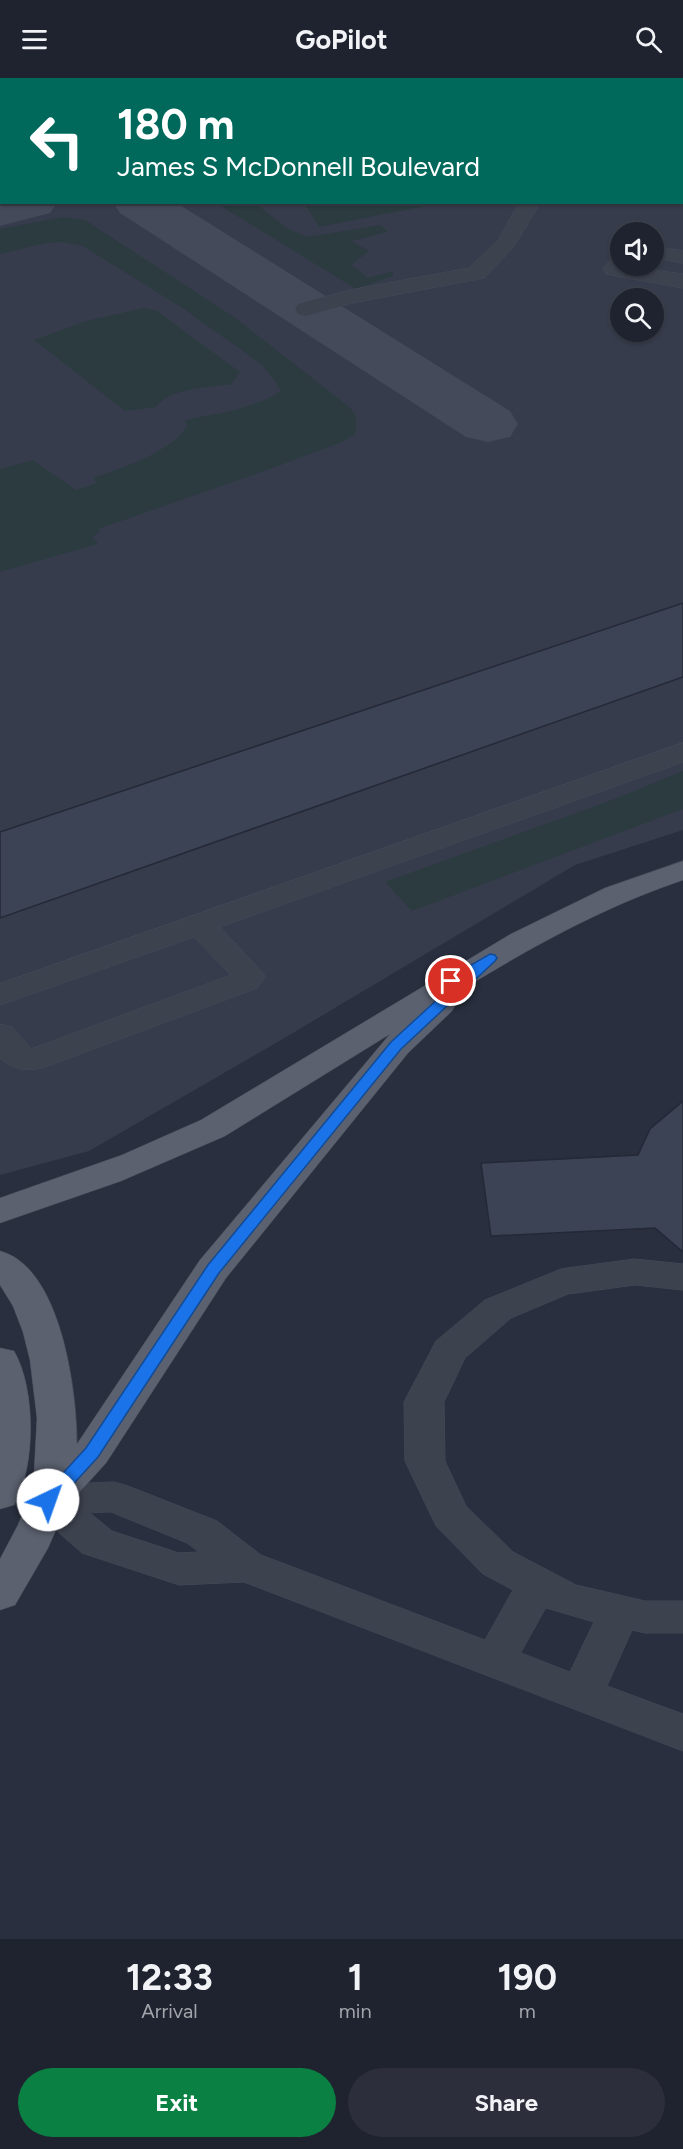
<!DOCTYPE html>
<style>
body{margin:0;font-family:Figtree,sans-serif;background:#2c2f3b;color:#f1f3f6;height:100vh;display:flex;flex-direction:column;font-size:22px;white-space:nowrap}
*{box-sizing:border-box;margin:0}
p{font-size:20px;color:#a1a4aa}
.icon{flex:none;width:33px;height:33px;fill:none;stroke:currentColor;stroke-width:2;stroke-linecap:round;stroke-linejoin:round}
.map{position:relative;height:1861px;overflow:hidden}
.side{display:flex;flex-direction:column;background:#1f232f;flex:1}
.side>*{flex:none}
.hud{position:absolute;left:0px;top:0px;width:684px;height:126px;box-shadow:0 2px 4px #0004,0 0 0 2px #3c404b;background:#00695c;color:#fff;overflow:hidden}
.buttons{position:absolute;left:610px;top:144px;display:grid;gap:12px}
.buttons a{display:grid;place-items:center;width:54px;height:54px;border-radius:50%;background:#1f232f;box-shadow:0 2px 4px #0004,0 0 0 2px #3c404b;font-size:30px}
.pin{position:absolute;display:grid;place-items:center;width:51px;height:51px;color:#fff;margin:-26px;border:3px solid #fff;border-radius:50%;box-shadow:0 2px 6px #0007}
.me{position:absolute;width:66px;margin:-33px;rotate:42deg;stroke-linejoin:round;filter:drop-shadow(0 0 4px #0008)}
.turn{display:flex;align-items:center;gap:21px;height:126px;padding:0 18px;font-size:27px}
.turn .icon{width:78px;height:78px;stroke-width:2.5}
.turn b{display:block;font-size:42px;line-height:51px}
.eta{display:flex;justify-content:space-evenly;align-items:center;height:102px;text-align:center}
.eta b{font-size:36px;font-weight:700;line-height:42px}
.button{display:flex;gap:12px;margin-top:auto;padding:12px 18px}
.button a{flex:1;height:69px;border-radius:36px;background:#0b8043;color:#fff;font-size:24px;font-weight:700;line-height:69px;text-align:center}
.button a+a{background:#2c2f3b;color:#f1f3f6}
header{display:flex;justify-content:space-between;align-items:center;height:78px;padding:0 18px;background:#1f232f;font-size:27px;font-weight:700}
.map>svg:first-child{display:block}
</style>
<header><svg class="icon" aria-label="menu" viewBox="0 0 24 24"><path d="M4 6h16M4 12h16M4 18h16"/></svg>GoPilot<svg class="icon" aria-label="search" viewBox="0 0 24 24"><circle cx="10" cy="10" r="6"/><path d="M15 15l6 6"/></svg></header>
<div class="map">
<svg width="683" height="1861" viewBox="0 0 683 1861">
<rect width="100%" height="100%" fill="#292f3f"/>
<path fill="#373c4c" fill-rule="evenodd" d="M 0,0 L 683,0 L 683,752 L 575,787 L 276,965 L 89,1073 L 0,1097 ZM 2,2 L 682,2 L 682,124 L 2,124 ZM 621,154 L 654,154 L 654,188 L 621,188 ZM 621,220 L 654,220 L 654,254 L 621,254 Z"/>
<g fill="#2b3b40">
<path d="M 216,125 L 255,125 L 287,150 L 307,159 L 380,147 L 388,154 L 351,163 L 369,173 L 351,187 L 368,200 L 393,193 L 393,198 L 356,211 Z"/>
<path d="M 304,125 L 441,125 L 319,149 Z"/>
<path d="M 63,139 L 85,142 L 234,239 L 348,328 C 357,337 358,343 355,356 L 342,364 L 270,391 L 98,451 L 100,453 L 93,460 L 98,466 L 0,494 L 0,391 L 33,382 L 76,412 L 97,405 L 93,400 C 119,391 174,373 187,348 L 185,342 C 217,335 253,331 281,313 L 275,303 L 261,286 L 184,231 L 83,168 L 62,164 L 46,165 L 0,176 L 0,151 Z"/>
<path d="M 144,230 L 157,233 L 240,294 L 232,306 C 209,310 171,309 156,329 L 125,333 L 34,262 L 86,243 Z"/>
<path d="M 683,693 L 683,731 L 412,833 L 385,804 L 612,722 Z"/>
</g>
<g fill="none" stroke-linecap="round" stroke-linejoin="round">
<g fill="#444a5a" fill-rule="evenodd">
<path d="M 144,0 L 197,0 L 143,2 Z"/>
<path d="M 0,20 L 2,21 L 2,51 L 0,50 Z"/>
<path d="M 0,116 L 2,124 L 58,124 L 50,135 L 0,148 Z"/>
<path d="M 112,124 L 175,124 L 510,333 L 518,346 L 510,359 L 488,364 L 466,359 L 120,135 Z"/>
</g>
</g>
<g fill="#3c4355" stroke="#242937" stroke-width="1.5">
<path d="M 683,525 L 683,599 L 0,840 L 0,754 Z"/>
<path d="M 683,1023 L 683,1174 L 655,1150 L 491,1158 L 481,1085 L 638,1077 L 650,1051 Z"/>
</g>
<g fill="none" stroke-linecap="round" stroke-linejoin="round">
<g stroke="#474b59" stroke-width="1">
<g id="minor">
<path d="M 489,0 L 513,0 L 488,2 Z"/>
<rect x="0" y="92" width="2" height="12"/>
<path d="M 520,124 L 541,124 L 513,170 L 484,200 L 352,225 L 306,238 L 298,236 L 295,231 L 298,226 L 350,212 L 469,190 L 498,162 Z"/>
<path d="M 654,168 L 683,173 L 683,185 L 654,180 Z"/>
<path d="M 621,178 L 621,188 L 683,196 L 683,210 L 606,196 L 603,191 C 608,184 613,180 621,178 Z"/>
<path d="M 683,665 L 683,684 L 220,849 L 263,895 L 265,899 L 257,910 L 45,989 C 28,994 13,992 0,980 L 0,946 L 12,949 L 31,971 L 231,897 L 194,859 L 0,927 L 0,906 Z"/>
<path d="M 635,1181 L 683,1186 L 683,1212 L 635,1207 L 568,1216 L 511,1240 L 465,1280 L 444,1324 L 445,1383 L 466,1428 L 513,1474 L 576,1507 L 645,1523 L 683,1523 L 683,1555 L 645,1555 L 632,1552 L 607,1608 L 683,1636 L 683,1673 L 244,1504 L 179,1507 L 82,1475 L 34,1433 L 0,1422 L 0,1392 L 48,1407 L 114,1404 L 128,1408 L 217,1443 L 261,1477 L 485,1562 L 513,1512 L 483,1496 L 436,1448 L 405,1383 L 404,1324 L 436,1263 L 485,1222 L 561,1191 ZM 111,1434 L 187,1465 L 199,1474 L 179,1475 L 112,1453 L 90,1435 ZM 546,1530 L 594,1544 L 570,1594 L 521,1575 Z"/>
</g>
</g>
<g stroke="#474b59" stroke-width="1">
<g id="major">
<path d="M 683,783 L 683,802 C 600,830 524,873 450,919 L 456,926 L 452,933 L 408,975 L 226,1200 L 106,1385 L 66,1429 L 48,1470 L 15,1527 L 0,1532 L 0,1481 L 18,1447 L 28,1422 L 34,1397 L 37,1340 L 30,1282 L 23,1254 L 13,1228 L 0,1207 L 0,1173 C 61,1189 77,1313 77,1366 L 200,1182 L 390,956 L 225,1058 L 121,1103 L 0,1145 L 0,1120 L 122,1077 L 201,1042 L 511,856 L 605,810 Z"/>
<path d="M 0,1270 L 14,1273 C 36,1311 36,1389 14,1427 L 0,1431 Z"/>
</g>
</g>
<use href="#minor" fill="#3d424f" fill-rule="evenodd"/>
<use href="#major" fill="#5b616f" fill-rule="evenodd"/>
</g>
<path fill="#1a73e8" stroke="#114b97" stroke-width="1.5" d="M 490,876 L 495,877 L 497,880 L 495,883 L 401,971 L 219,1195 L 98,1379 L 54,1427 L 48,1429 L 42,1427 L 40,1422 L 42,1418 L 86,1370 L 208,1187 L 391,964 L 453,907 L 447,906 L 445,903 L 447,901 Z"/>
</svg>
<div class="buttons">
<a><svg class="icon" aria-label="sound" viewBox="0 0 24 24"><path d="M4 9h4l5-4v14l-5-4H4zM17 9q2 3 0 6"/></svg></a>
<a><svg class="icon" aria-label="search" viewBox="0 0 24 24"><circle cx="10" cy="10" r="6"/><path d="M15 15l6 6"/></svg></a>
</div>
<div class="pin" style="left:451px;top:903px;background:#d93025"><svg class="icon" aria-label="arrive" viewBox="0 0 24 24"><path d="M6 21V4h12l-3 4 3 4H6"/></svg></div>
<svg class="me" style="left:48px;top:1422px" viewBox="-20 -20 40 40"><circle r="19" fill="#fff"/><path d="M0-13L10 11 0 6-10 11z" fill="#1a73e8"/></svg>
<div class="hud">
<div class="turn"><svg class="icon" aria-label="left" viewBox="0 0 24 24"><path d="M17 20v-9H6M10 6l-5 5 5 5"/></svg><div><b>180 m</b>James S McDonnell Boulevard</div></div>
</div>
</div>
<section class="side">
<div class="eta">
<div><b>12:33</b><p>Arrival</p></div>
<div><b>1</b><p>min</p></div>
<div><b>190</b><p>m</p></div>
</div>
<div class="button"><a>Exit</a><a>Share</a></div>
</section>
